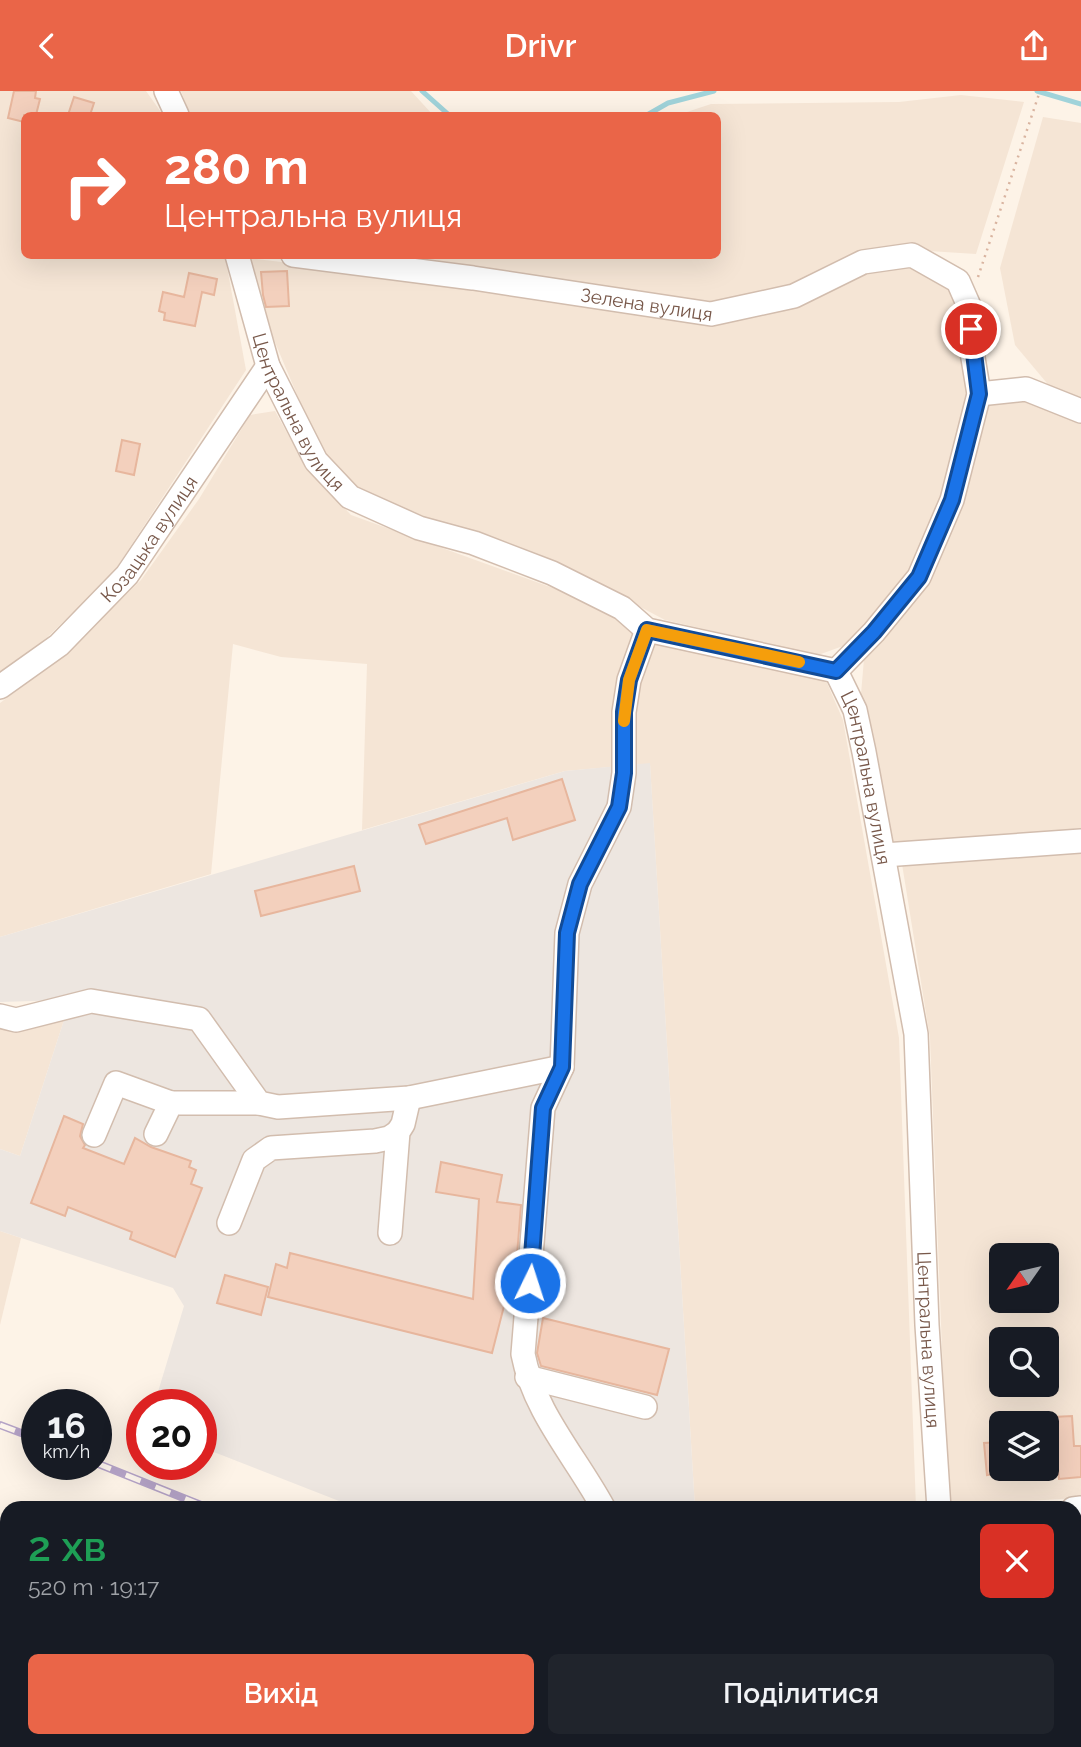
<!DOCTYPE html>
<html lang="uk">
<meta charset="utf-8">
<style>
body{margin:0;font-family:Raleway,sans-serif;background:#20242c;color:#f1f3f6;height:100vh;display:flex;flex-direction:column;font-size:26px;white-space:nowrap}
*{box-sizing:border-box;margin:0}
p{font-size:23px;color:#9ea1a6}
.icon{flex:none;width:38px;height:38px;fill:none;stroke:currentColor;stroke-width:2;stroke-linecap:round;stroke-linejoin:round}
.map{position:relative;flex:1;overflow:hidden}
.panel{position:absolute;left:0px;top:1410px;width:1082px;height:247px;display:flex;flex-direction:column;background:#171b24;border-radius:21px 21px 0 0;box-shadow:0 7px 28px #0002}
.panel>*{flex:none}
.hud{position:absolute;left:21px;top:21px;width:700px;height:147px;border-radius:10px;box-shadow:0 7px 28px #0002;background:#ea6548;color:#fff;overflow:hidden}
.needle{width:46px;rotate:236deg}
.buttons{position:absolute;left:989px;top:1152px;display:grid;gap:14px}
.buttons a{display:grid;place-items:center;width:70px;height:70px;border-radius:10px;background:#171b24;box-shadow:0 7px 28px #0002;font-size:35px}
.speed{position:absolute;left:21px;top:1298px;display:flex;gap:14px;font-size:35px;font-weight:700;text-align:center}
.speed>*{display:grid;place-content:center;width:91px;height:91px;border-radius:50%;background:#171b24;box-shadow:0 7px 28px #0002;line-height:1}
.speed small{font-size:18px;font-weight:400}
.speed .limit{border:10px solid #d22;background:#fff;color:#111}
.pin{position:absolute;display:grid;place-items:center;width:60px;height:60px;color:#fff;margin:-30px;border:4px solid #fff;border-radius:50%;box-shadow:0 2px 7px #0007}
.me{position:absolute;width:77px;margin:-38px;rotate:4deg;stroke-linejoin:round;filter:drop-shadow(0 0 5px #0008)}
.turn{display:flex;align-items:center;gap:24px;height:147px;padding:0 28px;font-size:32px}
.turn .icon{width:91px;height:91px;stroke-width:2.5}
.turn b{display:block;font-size:49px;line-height:60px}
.round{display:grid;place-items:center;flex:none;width:74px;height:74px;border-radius:10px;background:#20242c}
.summary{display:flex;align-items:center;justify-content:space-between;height:119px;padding:0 28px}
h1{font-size:42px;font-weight:600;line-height:52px;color:#1e9e55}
.cta{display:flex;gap:14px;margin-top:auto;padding:14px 28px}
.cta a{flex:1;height:80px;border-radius:10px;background:#ea6548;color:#fff;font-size:28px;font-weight:600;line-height:80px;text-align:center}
.cta a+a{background:#20242c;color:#f1f3f6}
header{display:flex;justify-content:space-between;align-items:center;height:91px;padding:0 28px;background:#ea6548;color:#fff;font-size:32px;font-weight:600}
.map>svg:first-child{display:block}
</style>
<header><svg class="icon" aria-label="back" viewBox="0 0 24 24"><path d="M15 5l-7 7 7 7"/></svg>Drivr<svg class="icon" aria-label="share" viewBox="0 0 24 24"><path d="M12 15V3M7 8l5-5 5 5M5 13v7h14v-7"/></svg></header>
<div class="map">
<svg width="1081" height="1656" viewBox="0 0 1081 1656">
<rect width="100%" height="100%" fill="#fdf3e7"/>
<g fill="#f5e5d5" fill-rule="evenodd">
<path d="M 0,0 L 146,0 L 163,24 L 24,24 L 24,164 L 225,165 L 246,279 L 111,485 L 39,554 L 0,581 Z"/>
<path d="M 181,0 L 411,0 L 433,24 L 190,24 Z"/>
<path d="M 961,4 L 1024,11 L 976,163 L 913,159 L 790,199 L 708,216 L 360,165 L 718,164 L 718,24 L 678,24 L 711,13 L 899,11 Z"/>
<path d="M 1043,26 L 1081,32 L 1081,310 L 1051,297 L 1015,254 L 1000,177 Z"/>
<path d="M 247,167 L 482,195 L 712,230 L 860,180 L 908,171 L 953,201 L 966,243 L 966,315 L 933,434 L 911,485 L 857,550 L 818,564 L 665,529 L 629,510 L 359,402 L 321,361 L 264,225 Z"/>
<path d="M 1028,305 L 1081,330 L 1081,745 L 900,759 L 887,752 L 861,603 L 864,568 L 925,491 L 982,313 Z"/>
<path d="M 275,320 L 306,376 L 351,424 L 600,514 L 635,542 L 618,613 L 611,676 L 565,680 L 362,739 L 367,573 L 281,566 L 233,553 L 211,783 L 0,846 L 0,612 L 65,563 L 141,489 L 199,408 L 250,324 Z"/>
<path d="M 651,547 L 804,580 L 827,592 L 843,629 L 899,947 L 916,1417 L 695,1417 L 650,673 L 629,674 L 630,620 Z"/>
<path d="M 1081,760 L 1081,1407 L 948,1414 L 930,947 L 902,773 ZM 1001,1164 L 1046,1164 L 1046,1209 L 1001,1209 ZM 1001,1248 L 1046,1248 L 1046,1293 L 1001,1293 ZM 1001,1332 L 1046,1332 L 1046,1377 L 1001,1377 Z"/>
<path d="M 64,929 L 20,1065 L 0,1058 L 0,935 Z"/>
<path d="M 0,1140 L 21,1147 L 0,1234 Z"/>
<path d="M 1075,1429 L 1081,1429 L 1081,1654 L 987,1650 L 1074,1650 Z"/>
</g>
<path fill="#ede6e0" d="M 650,672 L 695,1417 L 357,1417 L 201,1356 L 201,1314 L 154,1314 L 184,1215 L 173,1197 L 0,1140 L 0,1058 L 20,1065 L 64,929 L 66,909 L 0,911 L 0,846 L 565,680 Z"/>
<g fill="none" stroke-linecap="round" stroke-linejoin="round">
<g stroke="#a0d3da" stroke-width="5">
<path d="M 422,0 L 449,24"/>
<path d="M 1037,0 L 1081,13"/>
<path d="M 647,24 L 668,12 L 714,0"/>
</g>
</g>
<g fill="#f3d0bd" stroke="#e7b69d" stroke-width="2">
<path d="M 14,0 L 36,0 L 35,7 L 40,8 L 36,24 L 24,24 L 24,31 L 8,27 Z"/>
<path d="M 74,6 L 94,12 L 90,24 L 68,24 Z"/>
<path d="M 287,180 L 289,215 L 266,216 L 263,204 L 261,181 Z"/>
<path d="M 189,182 L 217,188 L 214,204 L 202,201 L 195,235 L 164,229 L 165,222 L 159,220 L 163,201 L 184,206 Z"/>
<path d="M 122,349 L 140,353 L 134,384 L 116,380 Z"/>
<path d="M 562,688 L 575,729 L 513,749 L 507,727 L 426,753 L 419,734 Z"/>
<path d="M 354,775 L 360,800 L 261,825 L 255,800 Z"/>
<path d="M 64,1025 L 83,1033 L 80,1045 L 85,1054 L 83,1057 L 124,1073 L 135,1047 L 151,1056 L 191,1070 L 189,1076 L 196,1079 L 191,1093 L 202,1097 L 175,1166 L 130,1148 L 132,1141 L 68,1116 L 65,1125 L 31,1112 Z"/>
<path d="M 441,1071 L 502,1084 L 497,1111 L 521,1114 L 513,1215 L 504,1215 L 492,1262 L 268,1206 L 276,1173 L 287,1177 L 290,1162 L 473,1208 L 479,1108 L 436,1101 Z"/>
<path d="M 225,1184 L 268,1196 L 261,1224 L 217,1212 Z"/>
<path d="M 543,1227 L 669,1258 L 657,1304 L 541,1275 L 537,1262 Z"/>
<path d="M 1072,1325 L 1074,1355 L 1081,1355 L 1081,1386 L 1059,1388 L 1053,1326 Z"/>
<path d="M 1001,1351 L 1001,1382 L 987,1384 L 984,1352 Z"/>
</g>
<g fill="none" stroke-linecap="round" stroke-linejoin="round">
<g stroke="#d2bdae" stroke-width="26">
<g id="minor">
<path d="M 166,0 L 177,24"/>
<path id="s1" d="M 237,164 L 268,275 L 316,370 L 350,406 L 419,437 L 474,452 L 552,482 L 622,517 L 647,539 L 836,580"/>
<path id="s2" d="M 293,164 L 473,187 L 711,223 L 794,205 L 863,171 L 912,164 L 958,190 L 969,215 L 972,261 L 979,303 L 952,409 L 919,486 L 874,541 L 836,580"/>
<path d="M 979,303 L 1026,298 L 1081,320"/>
<path id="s3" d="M 836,580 L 855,619 L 864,661 L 916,943 L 927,1234 L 939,1418"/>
<path id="s4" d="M 0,596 L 59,554 L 127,484 L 268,275"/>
<path d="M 884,764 L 1081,750"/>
<path d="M 0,925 L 16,929 L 91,910 L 199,928 L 259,1012 L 278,1016 L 409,1007 L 562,976"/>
<path d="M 156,1043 L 171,1012 L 259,1012"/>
<path d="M 94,1044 L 116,992 L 171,1012"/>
<path d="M 229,1132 L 254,1069 L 271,1057 L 375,1050 L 389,1047 L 398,1041"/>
<path d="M 390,1142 L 398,1041 L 403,1033 L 409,1007"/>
<path d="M 527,1286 L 645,1316"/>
<path d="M 604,1418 C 576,1366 534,1321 523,1263 L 543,1017 L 562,976 L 567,842 L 580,793 L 619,716 L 624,682 L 624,621 L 629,589 L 647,539"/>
<path d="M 1073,1418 L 1081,1417"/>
<path d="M 962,1650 L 963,1656"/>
</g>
</g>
<path stroke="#d9b4a0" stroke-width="2.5" stroke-dasharray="2 5" stroke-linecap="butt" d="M 978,186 L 1040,0"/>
<use href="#minor" stroke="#fff" stroke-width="23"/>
<g stroke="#b6a4c8" stroke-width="8">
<g id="rail">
<path d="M 0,1334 L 37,1348"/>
<path d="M 96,1372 L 211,1418"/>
<path d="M 793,1650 L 807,1656"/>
</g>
</g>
<use href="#rail" stroke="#fff7ee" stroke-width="5" stroke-dasharray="16" stroke-linecap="butt"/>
</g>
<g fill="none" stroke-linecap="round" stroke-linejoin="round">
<g stroke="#114b97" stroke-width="18">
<path id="route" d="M 530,1192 L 543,1017 L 562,976 L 567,842 L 580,793 L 619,716 L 624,682 L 624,621 L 629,589 L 647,539 L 836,580 L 874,541 L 919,486 L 952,409 L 979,303 L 971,238"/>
</g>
<use href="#route" stroke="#1a73e8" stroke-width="12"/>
<path stroke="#f59e0b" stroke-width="12" d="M 624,630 L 629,589 L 647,539 L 799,571"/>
</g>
<g text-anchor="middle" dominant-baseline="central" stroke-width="6" stroke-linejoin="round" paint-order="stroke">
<g font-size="19" fill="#78584a" stroke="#fff7ee">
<text stroke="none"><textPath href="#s2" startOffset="357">Зелена вулиця</textPath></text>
<text stroke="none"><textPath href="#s1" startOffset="170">Центральна вулиця</textPath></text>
<text stroke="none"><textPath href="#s4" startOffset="212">Козацька вулиця</textPath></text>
<text stroke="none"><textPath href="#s3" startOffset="112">Центральна вулиця</textPath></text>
<text stroke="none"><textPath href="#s3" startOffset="679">Центральна вулиця</textPath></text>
</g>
</g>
</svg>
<div class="buttons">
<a><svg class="needle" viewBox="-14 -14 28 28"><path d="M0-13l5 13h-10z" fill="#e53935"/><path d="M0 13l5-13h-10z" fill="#9ea1a6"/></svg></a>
<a><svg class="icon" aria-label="search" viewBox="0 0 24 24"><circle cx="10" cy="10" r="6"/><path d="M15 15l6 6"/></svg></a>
<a><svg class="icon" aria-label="layers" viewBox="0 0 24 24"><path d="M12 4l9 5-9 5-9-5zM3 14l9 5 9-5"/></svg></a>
</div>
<div class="speed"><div>16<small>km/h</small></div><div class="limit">20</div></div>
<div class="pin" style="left:971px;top:238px;background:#d93025"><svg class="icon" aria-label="arrive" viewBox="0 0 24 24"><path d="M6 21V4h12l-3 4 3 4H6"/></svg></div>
<svg class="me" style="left:530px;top:1192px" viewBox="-20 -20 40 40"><circle r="17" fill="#1a73e8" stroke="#fff" stroke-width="3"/><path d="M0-11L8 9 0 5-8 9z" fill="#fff"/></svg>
<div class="hud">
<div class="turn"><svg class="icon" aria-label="right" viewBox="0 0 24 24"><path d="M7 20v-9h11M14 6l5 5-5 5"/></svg><div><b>280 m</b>Центральна вулиця</div></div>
</div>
<section class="panel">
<div class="summary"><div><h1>2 хв</h1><p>520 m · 19:17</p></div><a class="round" style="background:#d93025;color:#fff"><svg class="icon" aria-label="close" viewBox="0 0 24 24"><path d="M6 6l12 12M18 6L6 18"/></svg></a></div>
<div class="cta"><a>Вихід</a><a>Поділитися</a></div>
</section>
</div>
